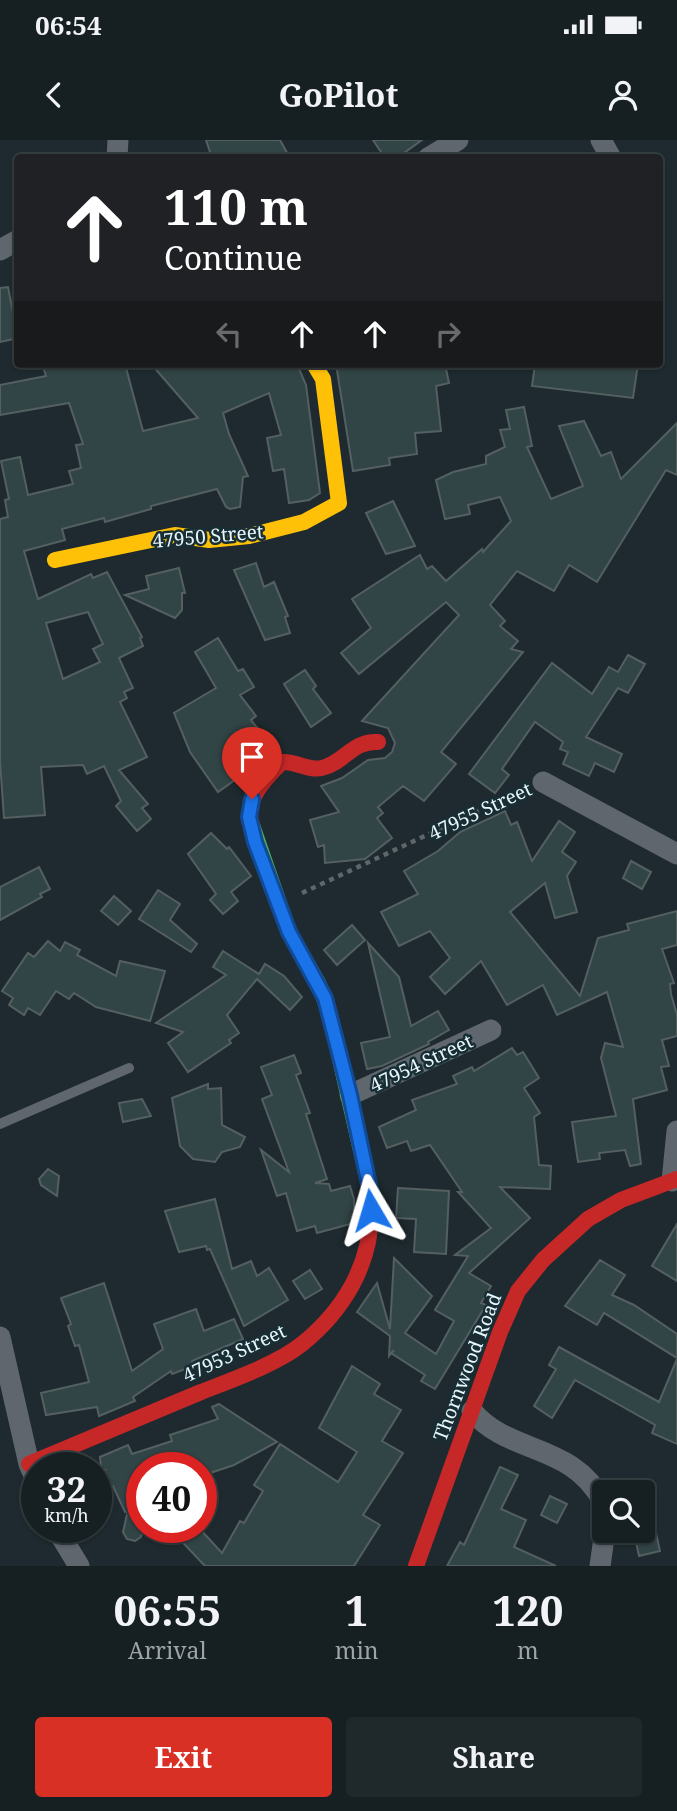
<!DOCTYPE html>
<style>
body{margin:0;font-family:"Noto Serif",serif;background:#1f282b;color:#f1f3f6;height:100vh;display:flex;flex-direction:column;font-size:26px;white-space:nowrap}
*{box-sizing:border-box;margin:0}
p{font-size:23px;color:#9ea3a6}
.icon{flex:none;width:38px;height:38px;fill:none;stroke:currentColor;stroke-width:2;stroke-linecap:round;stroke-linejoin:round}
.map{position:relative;height:1426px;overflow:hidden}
.sheet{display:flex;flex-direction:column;background:#162023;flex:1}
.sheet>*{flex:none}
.guide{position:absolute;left:14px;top:14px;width:649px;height:214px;border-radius:7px;box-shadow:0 2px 5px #0004,0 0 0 2px #353e41;background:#202124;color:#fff;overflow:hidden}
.fabs{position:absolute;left:592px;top:1340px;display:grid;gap:14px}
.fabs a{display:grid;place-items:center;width:63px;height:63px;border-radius:7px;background:#162023;box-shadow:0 2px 5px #0004,0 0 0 2px #353e41;font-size:35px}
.speed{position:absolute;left:21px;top:1312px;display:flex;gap:14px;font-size:35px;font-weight:700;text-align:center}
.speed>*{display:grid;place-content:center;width:91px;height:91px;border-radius:50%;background:#162023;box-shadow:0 2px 5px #0004,0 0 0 2px #353e41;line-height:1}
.speed small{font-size:18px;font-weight:400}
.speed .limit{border:10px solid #d22;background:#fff;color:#111}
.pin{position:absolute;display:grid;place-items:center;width:60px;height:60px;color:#fff;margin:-72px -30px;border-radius:50% 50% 50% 0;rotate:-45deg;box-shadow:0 0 7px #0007}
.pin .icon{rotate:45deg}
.me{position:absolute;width:77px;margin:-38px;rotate:353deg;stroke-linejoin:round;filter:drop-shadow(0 0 5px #0008)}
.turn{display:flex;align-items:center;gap:24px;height:147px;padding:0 35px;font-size:32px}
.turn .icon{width:91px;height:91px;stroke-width:2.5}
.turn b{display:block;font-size:49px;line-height:60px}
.lanes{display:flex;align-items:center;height:66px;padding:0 35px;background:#0003;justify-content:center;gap:35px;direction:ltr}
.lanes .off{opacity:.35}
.eta{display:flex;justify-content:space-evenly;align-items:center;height:119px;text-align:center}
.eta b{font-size:42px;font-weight:700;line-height:49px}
.primary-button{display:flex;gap:14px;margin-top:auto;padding:14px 35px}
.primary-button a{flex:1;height:80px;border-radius:7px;background:#d93025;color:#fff;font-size:28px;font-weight:700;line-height:80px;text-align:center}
.primary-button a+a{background:#1f282b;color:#f1f3f6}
.status{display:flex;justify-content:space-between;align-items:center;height:49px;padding:0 35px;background:#162023;direction:ltr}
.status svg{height:19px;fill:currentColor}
header{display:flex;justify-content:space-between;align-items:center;height:91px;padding:0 35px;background:#162023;font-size:32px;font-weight:700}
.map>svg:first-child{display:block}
</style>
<div class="status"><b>06:54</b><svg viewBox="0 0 49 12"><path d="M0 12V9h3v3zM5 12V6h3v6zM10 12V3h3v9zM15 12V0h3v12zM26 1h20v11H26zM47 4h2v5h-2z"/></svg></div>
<header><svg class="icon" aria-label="back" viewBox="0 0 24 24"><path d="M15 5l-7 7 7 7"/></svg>GoPilot<svg class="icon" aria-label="person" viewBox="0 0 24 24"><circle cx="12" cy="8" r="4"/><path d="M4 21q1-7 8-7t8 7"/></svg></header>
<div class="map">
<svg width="677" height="1426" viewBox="0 0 677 1426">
<rect width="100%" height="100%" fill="#1e2a2f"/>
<g fill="#324546" stroke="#545f61" stroke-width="2" fill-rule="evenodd">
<path d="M 206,0 L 280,0 L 290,18 L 212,18 Z"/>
<path d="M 373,0 L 422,0 L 397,18 L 385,18 Z"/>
<path d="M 8,147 L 18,198 L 0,202 L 0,148 Z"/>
<path d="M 42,224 L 125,224 L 143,291 L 198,278 L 151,224 L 297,224 L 306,245 L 320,353 L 309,360 L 289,363 L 284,329 L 273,331 L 267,298 L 281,295 L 269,253 L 223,273 L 229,294 L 248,336 L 243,337 L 240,367 L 230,369 L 226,367 L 217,349 L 151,366 L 151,369 L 105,382 L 104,378 L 62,389 L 65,400 L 24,411 L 38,459 L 91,434 L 93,438 L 107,432 L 142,497 L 140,498 L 143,506 L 119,518 L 133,548 L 124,552 L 127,558 L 120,562 L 147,617 L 119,630 L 148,664 L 142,668 L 151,679 L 137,691 L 116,666 L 121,661 L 104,626 L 87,634 L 83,625 L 41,627 L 45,675 L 4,678 L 0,621 L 0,379 L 8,377 L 5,360 L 9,359 L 1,321 L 20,317 L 28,355 L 73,344 L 69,331 L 81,328 L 76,305 L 83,304 L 69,263 L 0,275 L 0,245 L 46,236 ZM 88,472 L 103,504 L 93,509 L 100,522 L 63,539 L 46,483 Z"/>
<path d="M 336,224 L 445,224 L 449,243 L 436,246 L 441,291 L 415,293 L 417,314 L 389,318 L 390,325 L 353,331 Z"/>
<path d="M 535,224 L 638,224 L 633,258 L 532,246 Z"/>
<path d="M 524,267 L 532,306 L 527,307 L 551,359 L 583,346 L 559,286 L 584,281 L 601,316 L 611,312 L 621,339 L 677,283 L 677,335 L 666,330 L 597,442 L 569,425 L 554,451 L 517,431 L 490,465 L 505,481 L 500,486 L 518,501 L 511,509 L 523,512 L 441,612 L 456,624 L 424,661 L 403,646 L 378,667 L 383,673 L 377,678 L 392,698 L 365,719 L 325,723 L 324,705 L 318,707 L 310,680 L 339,672 L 321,646 L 342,638 L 368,620 L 385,618 L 392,612 L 395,603 L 388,588 L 362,581 L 459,475 L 446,462 L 359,534 L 341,513 L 371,488 L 352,459 L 420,415 L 427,429 L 432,426 L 446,441 L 482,409 L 483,412 L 511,381 L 500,357 L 468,365 L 470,374 L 445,379 L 436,340 L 453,332 L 486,324 L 486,316 L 505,307 L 500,290 L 510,289 L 506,270 Z"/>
<path d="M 393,361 L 415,406 L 386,414 L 366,373 Z"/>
<path d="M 256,423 L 264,447 L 274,442 L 288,476 L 285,477 L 290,493 L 265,500 L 234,430 Z"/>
<path d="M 179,428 L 185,453 L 182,453 L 182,470 L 175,478 L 125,455 L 149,449 L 146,436 Z"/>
<path d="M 218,498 L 238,531 L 243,529 L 254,547 L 240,555 L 256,576 L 251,580 L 270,604 L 259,612 L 262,617 L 253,627 L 218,652 L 190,612 L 174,573 L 216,548 L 195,512 Z"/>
<path d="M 628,515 L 645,524 L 628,553 L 618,548 L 586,597 L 622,614 L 614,632 L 595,623 L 589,636 L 563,624 L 568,612 L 560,609 L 563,602 L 535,582 L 502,629 L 509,635 L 495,653 L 469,634 L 552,523 L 592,554 L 609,527 L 618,532 Z"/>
<path d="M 305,530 L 316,546 L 313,549 L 331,573 L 311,587 L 284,544 Z"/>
<path d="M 505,671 L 511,685 L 517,682 L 532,721 L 559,681 L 575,692 L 562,712 L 576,722 L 567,736 L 577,772 L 555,778 L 545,743 L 510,772 L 580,856 L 598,798 L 629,790 L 627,784 L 677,771 L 677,805 L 662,809 L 674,843 L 670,844 L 671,854 L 677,875 L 677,896 L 662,900 L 669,926 L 661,927 L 667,950 L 633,959 L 641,1024 L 630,1026 L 625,1010 L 599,1013 L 600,1019 L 578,1022 L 572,982 L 616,976 L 601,918 L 605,903 L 623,907 L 607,852 L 557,875 L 543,845 L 507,865 L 481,821 L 445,854 L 430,837 L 450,818 L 430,791 L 399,806 L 381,772 L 418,754 L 404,731 L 438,711 L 460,692 Z"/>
<path d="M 211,693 L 227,709 L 229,707 L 251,736 L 231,752 L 238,761 L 223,774 L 210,760 L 216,754 L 188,714 Z"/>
<path d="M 631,721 L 651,732 L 642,749 L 623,738 Z"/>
<path d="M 39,727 L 50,749 L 40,754 L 42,757 L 0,780 L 0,747 Z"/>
<path d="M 158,750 L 180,764 L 170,780 L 197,804 L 191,812 L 139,779 Z"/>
<path d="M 114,756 L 131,771 L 118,785 L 101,771 Z"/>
<path d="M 352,785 L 365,800 L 337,825 L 324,810 Z"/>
<path d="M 48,801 L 60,811 L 65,802 L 80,810 L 77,815 L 116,836 L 120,821 L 165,831 L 150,881 L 96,867 L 74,853 L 69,859 L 56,851 L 40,875 L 28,868 L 24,875 L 9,865 L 13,858 L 2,851 L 28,813 L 34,817 Z"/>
<path d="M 368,803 L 399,837 L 411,886 L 438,871 L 449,890 L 428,902 L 429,904 L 382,926 L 367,929 L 361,903 L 390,897 Z"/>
<path d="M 223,811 L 259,834 L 265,824 L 284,836 L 302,857 L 290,870 L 257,839 L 227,875 L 239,893 L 229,900 L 231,903 L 188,932 L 168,903 L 183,892 L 156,883 L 226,835 L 213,827 Z"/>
<path d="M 512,908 L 517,915 L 523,912 L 539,938 L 524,948 L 540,973 L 534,977 L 539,1025 L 551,1026 L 550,1049 L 500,1047 L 530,1078 L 469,1133 L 491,1146 L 481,1163 L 486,1165 L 435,1249 L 421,1241 L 425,1235 L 391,1213 L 394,1210 L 389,1216 L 390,1196 L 357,1172 L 377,1143 L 390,1189 L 394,1118 L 432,1156 L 405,1193 L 436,1214 L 454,1181 L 435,1170 L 468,1116 L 455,1115 L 491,1088 L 458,1052 L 462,1052 L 430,1005 L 411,1011 L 407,1001 L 387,1008 L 379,987 L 416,970 L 412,960 L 457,944 L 453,936 L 472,927 L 474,931 Z"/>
<path d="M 294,915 L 301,933 L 296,935 L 310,973 L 306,974 L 327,1039 L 315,1043 L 329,1044 L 331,1051 L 350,1046 L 354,1059 L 354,1083 L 317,1093 L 315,1086 L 297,1091 L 286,1053 L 277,1056 L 261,1010 L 289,1032 L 262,959 L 272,955 L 261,927 Z"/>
<path d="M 208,944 L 208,949 L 221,948 L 222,985 L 245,997 L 240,1007 L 222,1012 L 215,1022 L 193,1019 L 180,1006 L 172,958 Z"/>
<path d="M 142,959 L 151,976 L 123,982 L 119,963 Z"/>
<path d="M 48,1029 L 59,1036 L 57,1056 L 41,1045 L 39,1039 Z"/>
<path d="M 398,1048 L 449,1051 L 446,1114 L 414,1112 L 416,1079 L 396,1078 Z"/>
<path d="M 215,1059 L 232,1129 L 251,1121 L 257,1136 L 269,1128 L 288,1160 L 244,1186 L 210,1109 L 207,1110 L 206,1106 L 179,1112 L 165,1071 Z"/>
<path d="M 677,1084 L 677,1141 L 652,1126 Z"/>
<path d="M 600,1120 L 625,1135 L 612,1155 L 634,1165 L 677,1194 L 677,1218 L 604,1173 L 597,1185 L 565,1166 Z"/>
<path d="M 310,1130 L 322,1149 L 305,1159 L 293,1141 Z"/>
<path d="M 104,1143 L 132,1231 L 163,1209 L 154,1184 L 196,1169 L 204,1191 L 234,1179 L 243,1199 L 192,1221 L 194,1226 L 172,1234 L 171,1231 L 133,1257 L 135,1261 L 99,1276 L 97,1267 L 46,1275 L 41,1253 L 89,1242 L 79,1205 L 75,1206 L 68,1186 L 71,1184 L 61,1158 Z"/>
<path d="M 559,1207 L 659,1262 L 677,1219 L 677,1304 L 652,1293 L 655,1285 L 575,1240 L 552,1278 L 534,1266 L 556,1229 L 549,1225 Z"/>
<path d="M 352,1226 L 380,1244 L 374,1254 L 401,1270 L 382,1301 L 403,1313 L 363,1375 L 380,1385 L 354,1426 L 205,1426 L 169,1388 L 199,1388 L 222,1413 L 240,1381 L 244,1383 L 263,1351 L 254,1345 L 280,1304 L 338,1342 L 357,1312 L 319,1288 Z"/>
<path d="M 219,1264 L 277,1302 L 234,1325 L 201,1336 L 201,1328 L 183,1328 L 181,1322 L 160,1328 L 142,1328 L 142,1364 L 131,1369 L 143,1389 L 141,1397 L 135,1401 L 127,1399 L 123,1392 L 128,1370 L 125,1372 L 113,1346 L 106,1349 L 99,1333 L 105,1330 L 101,1328 L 100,1317 L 128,1305 L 132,1314 L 172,1301 L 170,1295 L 218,1279 L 212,1267 Z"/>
<path d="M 500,1327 L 518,1335 L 501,1369 L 526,1380 L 514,1407 L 556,1426 L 447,1426 L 460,1402 L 464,1405 Z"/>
<path d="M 550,1356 L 567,1364 L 557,1383 L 541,1375 Z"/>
<path d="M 656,1393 L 660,1411 L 639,1416 L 635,1397 Z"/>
</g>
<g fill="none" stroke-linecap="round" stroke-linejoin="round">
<path stroke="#5e666a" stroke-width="4.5" stroke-dasharray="5 5" stroke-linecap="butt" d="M 302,753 L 526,649"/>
<path stroke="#5f666d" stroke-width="10" d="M 0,984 L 129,928"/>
<g stroke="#5f666d" stroke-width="21">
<path d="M 601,0 L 611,18"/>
<path d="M 117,18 L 118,0"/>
<path d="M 428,18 L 458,0"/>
<path d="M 0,110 L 18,100"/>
<path d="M 543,642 L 677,714"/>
<path d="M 350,955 L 491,890"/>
<path d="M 672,1041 L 677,991"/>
<path d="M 0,1197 L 29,1324 L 37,1342"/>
<path d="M 472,1271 C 510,1316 571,1301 604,1363"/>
<path d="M 56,1388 L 79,1426"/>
<path d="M 600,1426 L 605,1391"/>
</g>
<path stroke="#4caf50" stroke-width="16" d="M 252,685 L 289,792 L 318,843 L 329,871 L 371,1054 L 371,1072"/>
<path stroke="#ffc107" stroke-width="16" d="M 55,420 L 175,395 L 209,400 L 249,396 L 304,382 L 339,363 L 323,239 L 314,224"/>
<g stroke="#c62828" stroke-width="16">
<path d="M 252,685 C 243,660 265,639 282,622 C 296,621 308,631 322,628 C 344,623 353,600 378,602"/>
<path d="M 29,1324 C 86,1300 144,1276 201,1252 C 232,1240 277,1224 302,1204 C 343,1171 371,1125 371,1072"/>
<path d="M 416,1426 L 500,1192 L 518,1151 L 543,1120 L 588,1079 L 621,1060 L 677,1039"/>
</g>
</g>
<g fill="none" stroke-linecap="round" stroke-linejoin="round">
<g stroke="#114b97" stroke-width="18">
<path id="route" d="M 252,659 L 249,677 L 255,702 L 289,792 L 325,858 L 350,955 L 371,1054 L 371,1070"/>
</g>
<use href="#route" stroke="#1a73e8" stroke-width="12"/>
</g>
<g text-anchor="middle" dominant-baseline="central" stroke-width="5" stroke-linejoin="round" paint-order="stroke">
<g font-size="19" fill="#e9f6fb" stroke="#182e35">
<text transform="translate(208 396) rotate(-5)">47950 Street</text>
<text transform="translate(480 671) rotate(-25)">47955 Street</text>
<text transform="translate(421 923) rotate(-25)">47954 Street</text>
<text transform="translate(234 1213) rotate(-25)">47953 Street</text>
<text transform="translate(467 1227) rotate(-69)">Thornwood Road</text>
</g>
</g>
</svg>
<div class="fabs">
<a><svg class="icon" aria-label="search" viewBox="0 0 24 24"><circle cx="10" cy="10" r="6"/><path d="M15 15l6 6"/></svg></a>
</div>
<div class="speed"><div>32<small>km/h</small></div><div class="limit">40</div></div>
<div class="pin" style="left:252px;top:659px;background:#d93025"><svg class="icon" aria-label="arrive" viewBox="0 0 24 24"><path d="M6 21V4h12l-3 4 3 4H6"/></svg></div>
<svg class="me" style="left:371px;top:1070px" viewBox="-20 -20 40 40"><path d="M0-17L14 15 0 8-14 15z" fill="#1a73e8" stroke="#fff" stroke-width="4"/></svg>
<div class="guide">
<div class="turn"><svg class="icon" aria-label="ahead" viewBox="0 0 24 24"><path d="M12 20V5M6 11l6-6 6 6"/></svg><div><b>110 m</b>Continue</div></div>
<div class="lanes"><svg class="icon off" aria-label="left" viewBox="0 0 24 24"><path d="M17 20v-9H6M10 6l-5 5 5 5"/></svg><svg class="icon" aria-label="ahead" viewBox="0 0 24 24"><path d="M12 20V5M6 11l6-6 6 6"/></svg><svg class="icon" aria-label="ahead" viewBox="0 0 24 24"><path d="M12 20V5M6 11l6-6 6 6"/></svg><svg class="icon off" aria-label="right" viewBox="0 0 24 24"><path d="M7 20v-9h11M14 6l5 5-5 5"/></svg></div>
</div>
</div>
<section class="sheet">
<div class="eta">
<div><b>06:55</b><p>Arrival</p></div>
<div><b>1</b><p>min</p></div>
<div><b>120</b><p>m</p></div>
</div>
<div class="primary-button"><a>Exit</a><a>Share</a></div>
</section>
